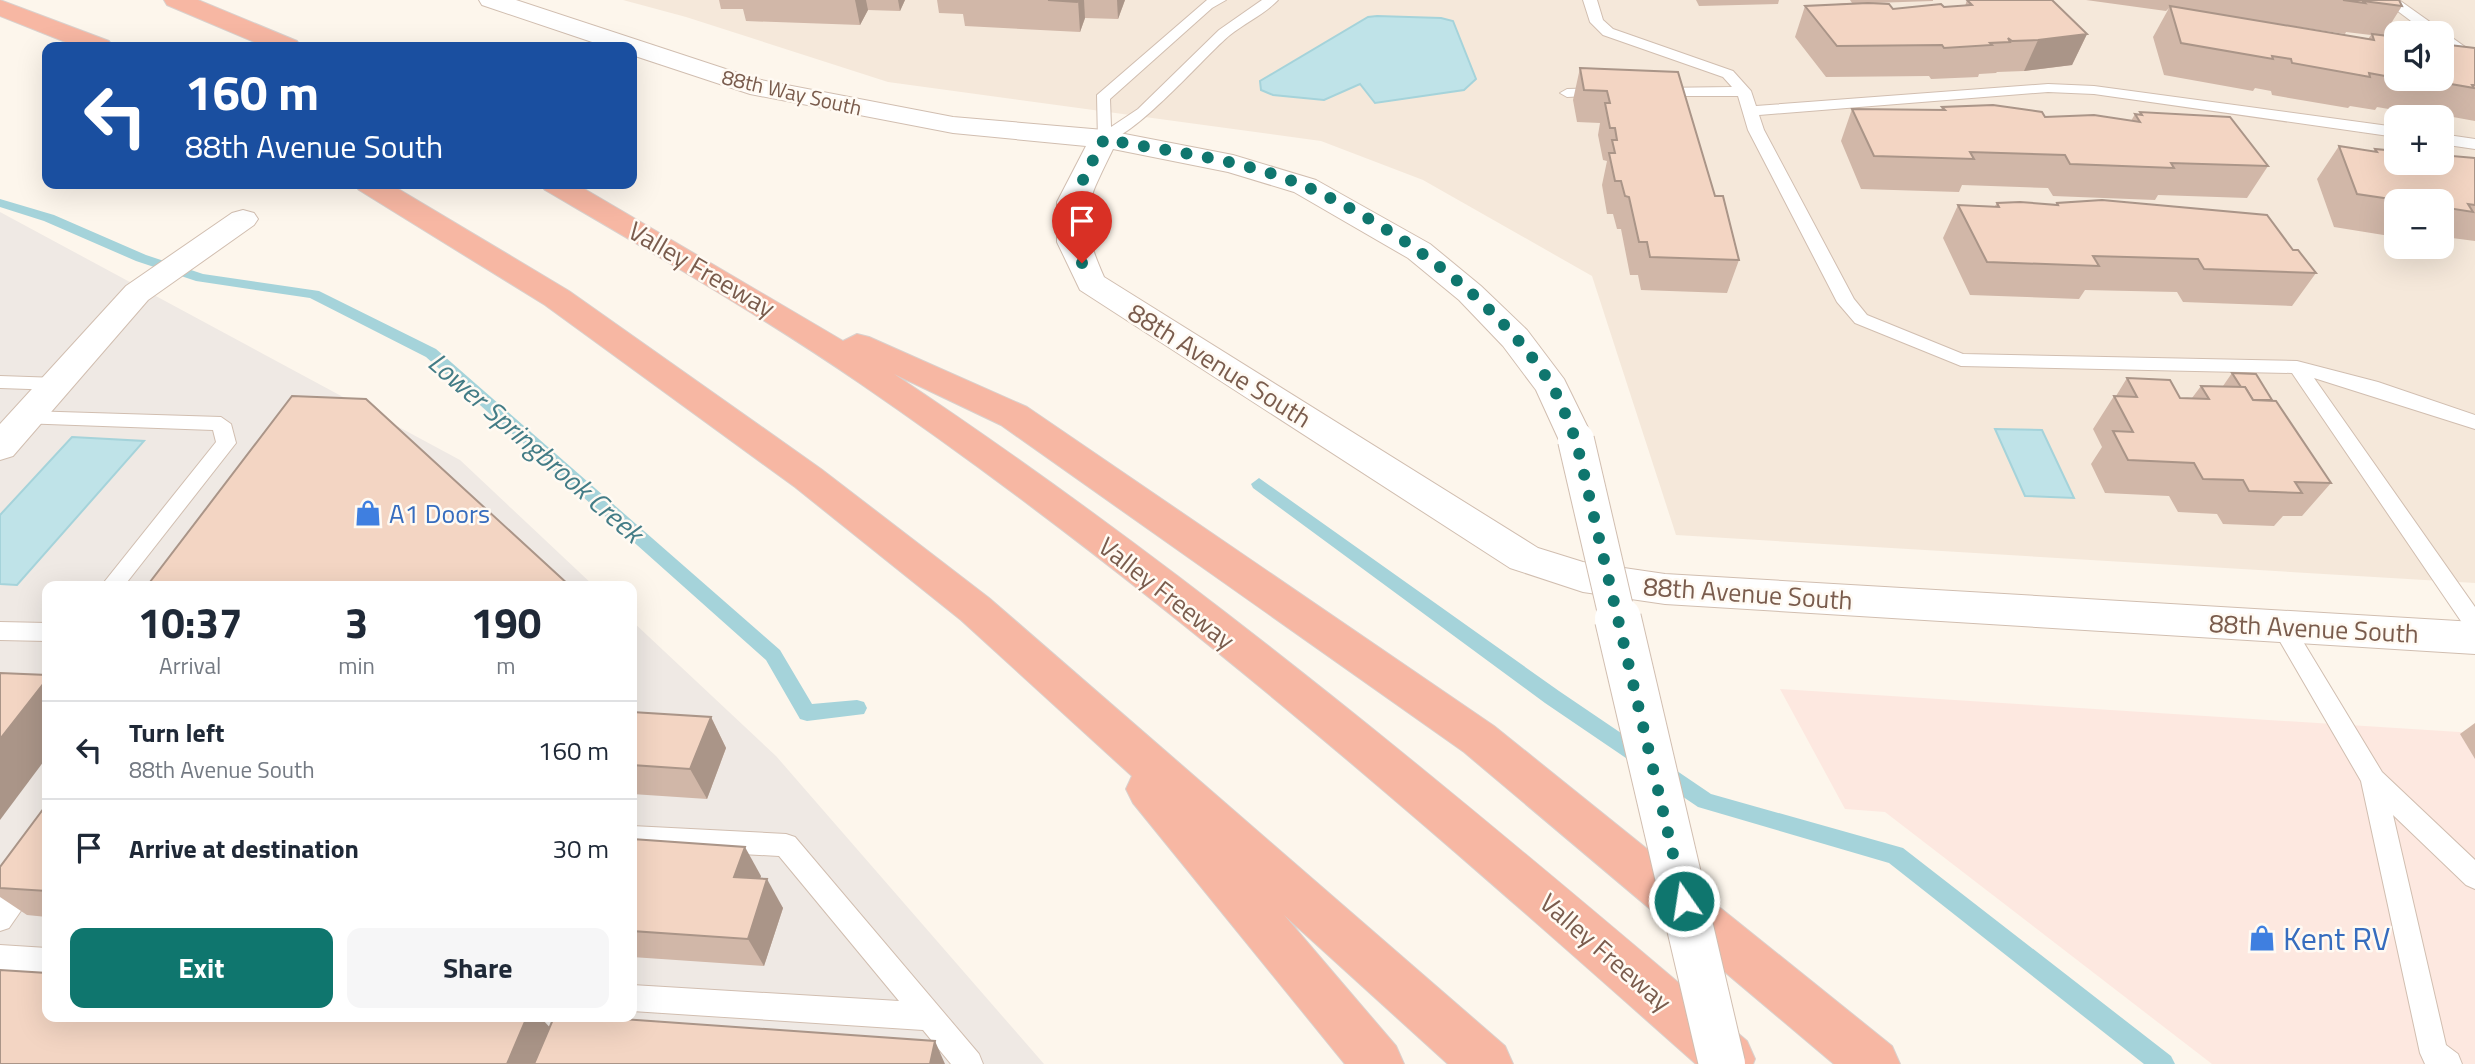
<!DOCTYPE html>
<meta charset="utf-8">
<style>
body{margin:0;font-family:"Titillium Web",sans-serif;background:#f6f6f7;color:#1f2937;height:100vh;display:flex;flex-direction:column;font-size:26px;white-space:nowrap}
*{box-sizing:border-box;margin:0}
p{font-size:23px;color:#747a83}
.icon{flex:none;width:38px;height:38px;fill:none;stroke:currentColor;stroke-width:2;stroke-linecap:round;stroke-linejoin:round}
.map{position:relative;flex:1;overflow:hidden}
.panel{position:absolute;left:42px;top:581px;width:595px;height:441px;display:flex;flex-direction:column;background:#fff;border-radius:14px;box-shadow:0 7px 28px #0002}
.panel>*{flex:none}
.banner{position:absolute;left:42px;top:42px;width:595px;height:147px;border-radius:14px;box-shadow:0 7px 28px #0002;background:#1a4fa0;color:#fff;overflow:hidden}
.buttons{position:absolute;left:2384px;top:21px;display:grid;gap:14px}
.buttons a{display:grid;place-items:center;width:70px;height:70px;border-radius:14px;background:#fff;box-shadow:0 7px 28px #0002;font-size:35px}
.pin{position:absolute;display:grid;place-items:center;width:60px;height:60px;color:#fff;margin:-72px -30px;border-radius:50% 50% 50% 0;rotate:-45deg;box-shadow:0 0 7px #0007}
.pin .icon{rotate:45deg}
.me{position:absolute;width:77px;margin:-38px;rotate:347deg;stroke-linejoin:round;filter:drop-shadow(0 0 5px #0008)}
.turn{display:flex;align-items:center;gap:24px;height:147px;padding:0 28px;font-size:32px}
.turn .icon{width:91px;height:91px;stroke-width:2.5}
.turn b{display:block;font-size:49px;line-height:60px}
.eta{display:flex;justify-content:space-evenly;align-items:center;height:119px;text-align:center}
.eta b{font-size:42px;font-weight:700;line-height:49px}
.action{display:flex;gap:14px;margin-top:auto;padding:14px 28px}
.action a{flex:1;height:80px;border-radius:14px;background:#0f766e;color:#fff;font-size:28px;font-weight:700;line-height:80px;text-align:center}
.action a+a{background:#f6f6f7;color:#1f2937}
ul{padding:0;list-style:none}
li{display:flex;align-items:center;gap:21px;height:98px;padding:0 28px;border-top:2px solid #e0e1e3}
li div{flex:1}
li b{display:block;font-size:26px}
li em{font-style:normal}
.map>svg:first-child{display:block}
</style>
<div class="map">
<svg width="2475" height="1064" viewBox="0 0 2475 1064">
<rect width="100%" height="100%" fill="#fdf6ec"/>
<path fill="#f5e8da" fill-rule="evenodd" d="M 623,0 L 2475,0 L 2475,583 L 1676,535 L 1592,276 L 1423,180 L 1321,141 L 888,82 L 686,17 ZM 2396,33 L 2441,33 L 2441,79 L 2396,79 ZM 2396,117 L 2441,117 L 2441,163 L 2396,163 ZM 2396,201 L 2441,201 L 2441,247 L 2396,247 Z"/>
<path fill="#fde8e0" d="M 1780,689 L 2475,733 L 2475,1064 L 2212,1064 L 1885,812 L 1845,809 Z"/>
<path fill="#efe9e4" d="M 0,212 L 460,460 L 594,586 L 47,586 L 47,1017 L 632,1017 L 632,621 L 776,756 L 1044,1064 L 0,1064 Z"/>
<g fill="#bfe3e8" stroke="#a5d3da" stroke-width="2">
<path d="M 1377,16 L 1441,18 L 1453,21 L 1476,79 L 1464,90 L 1375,103 L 1360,84 L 1324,100 L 1273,95 L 1261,90 L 1260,81 L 1368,17 Z"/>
<path d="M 1995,429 L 2042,430 L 2074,498 L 2025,496 Z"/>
<path d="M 72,437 L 144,441 L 17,585 L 0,584 L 0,515 Z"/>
</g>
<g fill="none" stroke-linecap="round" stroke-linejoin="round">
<g fill="#a5d3da" fill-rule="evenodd">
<path d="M 0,199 L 54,215 L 146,255 L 203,274 L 319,291 L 436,349 L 780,650 L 812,704 L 857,700 L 864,702 L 867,708 L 864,714 L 807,721 L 800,719 L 766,660 L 426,357 L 310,298 L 196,281 L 136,261 L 44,221 L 0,207 Z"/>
<path d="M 1259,478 L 1559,691 L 1711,794 L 1903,848 L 2171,1056 L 2175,1064 L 2144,1064 L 1889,863 L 1698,807 L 1545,703 L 1253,488 L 1251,484 Z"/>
</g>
<g stroke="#d1beb0" stroke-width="2">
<g id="service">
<path d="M 1207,0 L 1226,0 L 1212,8 L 1110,99 L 1111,127 L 1138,109 L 1219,30 L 1262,0 L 1278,0 C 1265,14 1245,23 1230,35 C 1206,54 1126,149 1098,142 L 1097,95 Z"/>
<path d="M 1583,0 L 1597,0 L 1603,20 L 1613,29 L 1733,71 L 1751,91 L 1756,106 L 2048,84 L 2094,86 L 2396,127 L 2396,137 L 2094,94 L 2048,92 L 1759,115 L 1764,130 L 1854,299 L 1867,315 L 1963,354 L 2297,361 L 2378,382 L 2475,415 L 2475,429 L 2314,378 L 2475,607 L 2475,633 L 2467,630 L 2292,373 L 1961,366 L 1855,323 L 1837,302 L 1748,130 L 1738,96 L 1657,96 L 1650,92 L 1657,88 L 1732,87 L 1723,77 L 1603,35 L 1590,22 Z"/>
<path d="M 2383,0 L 2399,0 L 2475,54 L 2475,65 L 2441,44 L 2441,33 L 2427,33 Z"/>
<path d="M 1604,88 L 1611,92 L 1609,95 L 1567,97 L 1560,93 L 1567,89 Z"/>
<path d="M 2441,134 L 2475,139 L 2475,149 L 2441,144 Z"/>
<path d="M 0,376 L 58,378 L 67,384 L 58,390 L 0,388 Z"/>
<path d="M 27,411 L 221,417 L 231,424 L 236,443 L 124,586 L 101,586 L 216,442 L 213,430 L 20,423 L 17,418 Z"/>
<path d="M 2282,617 L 2290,620 L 2382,772 L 2475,860 L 2475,889 L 2466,885 L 2393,815 L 2446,1045 L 2458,1054 L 2462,1064 L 2425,1064 L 2420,1053 L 2361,781 L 2271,626 L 2274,620 Z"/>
<path d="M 0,622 L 47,623 L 47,641 L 0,640 Z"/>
<path d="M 632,826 L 786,834 L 795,837 L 979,1054 L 983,1064 L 951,1064 L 923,1030 L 632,1011 L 632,985 L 899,1001 L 779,856 L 632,848 Z"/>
<path d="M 47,841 L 47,873 L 9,928 L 0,931 L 0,897 L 38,844 Z"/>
<path d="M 0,945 L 47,948 L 47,974 L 0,971 Z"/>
</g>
</g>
<g stroke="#d1beb0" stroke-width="2">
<path id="minor" d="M 243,210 L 254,213 L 258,219 L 254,225 L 148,300 L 13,456 L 0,460 L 0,424 L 126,286 L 232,213 Z"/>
</g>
<g stroke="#d1beb0" stroke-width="2">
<path id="tertiary" d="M 479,0 L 516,0 L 756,79 L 953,117 L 1104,130 L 1233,155 L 1316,180 L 1430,244 L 1481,286 L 1527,330 L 1564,379 L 1594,440 L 1589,449 L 1576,453 L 1563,449 L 1536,390 L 1503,346 L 1459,300 L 1408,258 L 1294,192 L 1228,172 L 1113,149 C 1085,207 1077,216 1104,277 L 1538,548 L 1583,562 L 1665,574 L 2475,622 L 2475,654 L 1665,604 L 1583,592 L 1510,568 L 1080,290 L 1057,242 L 1057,202 L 1086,146 L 953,133 L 750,94 L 632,55 L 632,47 L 607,47 L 482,5 Z"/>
</g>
<g stroke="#dad1cd" stroke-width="2">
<g id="motorway">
<path d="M 0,0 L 109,41 L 113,47 L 78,47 L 0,16 Z"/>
<path d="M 164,0 L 198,0 L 297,41 L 301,47 L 266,47 L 167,5 Z"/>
<path d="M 354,184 L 390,184 L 569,291 L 821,469 L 989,598 L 1505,1046 L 1513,1064 L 1448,1064 L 1284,915 L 1396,1046 L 1404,1064 L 1345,1064 L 1133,803 L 1126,789 L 1132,776 L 961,620 L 795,487 L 545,305 L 359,190 Z"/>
<path d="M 540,184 L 576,184 L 843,341 L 857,334 L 869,337 L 1027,407 L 1494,726 L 1892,1046 L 1900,1064 L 1834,1064 L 1464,752 L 1001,425 L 894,374 C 1195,574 1472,807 1747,1041 L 1755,1059 L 1753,1064 L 1696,1064 C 1428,826 1157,587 861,384 C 759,314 651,252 545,190 Z"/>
</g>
</g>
<use href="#service" fill="#fff" fill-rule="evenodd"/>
<use href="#minor" fill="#fff" fill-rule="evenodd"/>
<use href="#tertiary" fill="#fff" fill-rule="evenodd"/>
<use href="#motorway" fill="#f7b7a3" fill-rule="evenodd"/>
<g stroke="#d1beb0" stroke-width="38" stroke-linecap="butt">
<path id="tertiary-bridge-far1" d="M 1576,440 L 1618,621"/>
</g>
<g stroke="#d1beb0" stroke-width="48" stroke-linecap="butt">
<path id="tertiary-bridge" d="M 1618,619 L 1722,1064"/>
</g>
<use href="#tertiary-bridge-far1" stroke="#fff" stroke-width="36"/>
<use href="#tertiary-bridge" stroke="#fff" stroke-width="46"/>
</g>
<g fill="#d1b7a8" fill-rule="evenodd">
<path d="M 719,0 L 905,0 L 900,11 L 868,10 L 860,25 L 746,21 L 743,9 L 721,9 Z"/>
<path d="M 937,0 L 1125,0 L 1118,19 L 1085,18 L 1080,32 L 965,26 L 963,14 L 939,13 Z"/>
<path d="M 1696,0 L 1779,0 L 1778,4 L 1699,6 Z"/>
<path d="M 1850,0 L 1933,0 L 1933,1 L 1873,3 L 1893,9 L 1965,6 L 1967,0 L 2087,34 L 2072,65 L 2024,71 L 1997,72 L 1996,73 L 1979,74 L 1978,77 L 1931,79 L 1929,76 L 1826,77 L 1795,37 L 1805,6 L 1852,3 Z"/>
<path d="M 2086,0 L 2399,0 L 2402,6 L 2383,36 L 2396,37 L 2396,79 L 2441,79 L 2475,48 L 2475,121 L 2453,117 L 2450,120 L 2441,118 L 2441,117 L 2435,117 L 2377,107 L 2375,110 L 2350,106 L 2348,108 L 2272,95 L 2271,91 L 2255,88 L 2253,91 L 2164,75 L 2153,37 L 2169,8 L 2166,11 ZM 2279,24 L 2345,34 L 2346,32 L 2371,35 L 2368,39 Z"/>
<path d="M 1580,68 L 1678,72 L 1715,196 L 1739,260 L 1727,293 L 1641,290 L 1638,275 L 1630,275 L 1621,229 L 1617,229 L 1613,214 L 1607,214 L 1602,185 L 1607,161 L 1603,160 L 1598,135 L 1600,123 L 1577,122 L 1573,100 Z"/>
<path d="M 1942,107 L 2045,117 L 2131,121 L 2135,114 L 2139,115 L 2140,112 L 2268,166 L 2247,198 L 2158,195 L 2155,200 L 2053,196 L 2048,188 L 1962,185 L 1959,192 L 1861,189 L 1841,141 L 1852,109 L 1941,110 Z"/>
<path d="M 2339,146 L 2373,152 L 2375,149 L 2396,163 L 2475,158 L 2475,241 L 2452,238 L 2447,245 L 2441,244 L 2441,201 L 2396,201 L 2396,237 L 2334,227 L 2317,179 Z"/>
<path d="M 1997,203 L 2056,205 L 2057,203 L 2293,250 L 2316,273 L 2292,306 L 2183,302 L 2177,292 L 2085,290 L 2079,299 L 1970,295 L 1943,238 L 1958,205 L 1995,206 Z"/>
<path d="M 2232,373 L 2272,400 L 2331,483 L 2302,516 L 2283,516 L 2274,526 L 2223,524 L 2217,514 L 2178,512 L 2169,496 L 2105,493 L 2091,464 L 2102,447 L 2093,429 L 2114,396 L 2116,396 L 2127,378 L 2180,398 L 2192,398 L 2201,386 L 2223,386 Z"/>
<path d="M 632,712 L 711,717 L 726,748 L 707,799 L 632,794 Z"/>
<path d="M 2475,723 L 2475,759 L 2460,734 Z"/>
<path d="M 47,804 L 47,917 L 27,915 L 0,897 L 0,867 Z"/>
<path d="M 632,839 L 761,876 L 760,878 L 783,908 L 764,966 L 632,957 Z"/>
</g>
<g fill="#aa9588">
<path d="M 855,0 L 866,0 L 868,10 L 860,25 Z"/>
<path d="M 898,0 L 905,0 L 900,11 Z"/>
<path d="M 1078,0 L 1084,0 L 1085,18 L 1080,32 Z"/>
<path d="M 1117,0 L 1125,0 L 1118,19 Z"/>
<path d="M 2087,34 L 2072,65 L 2024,71 L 2038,40 Z"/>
<path d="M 47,679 L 47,757 L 0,820 L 0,739 Z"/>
<path d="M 711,717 L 726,748 L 707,799 L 690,769 Z"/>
<path d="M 745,847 L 761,876 L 751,906 L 734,877 Z"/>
<path d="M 767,879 L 783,908 L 764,966 L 748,939 Z"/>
<path d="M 527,1017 L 540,1017 L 561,1039 L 550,1064 L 507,1064 Z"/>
<path d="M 935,1041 L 945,1064 L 930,1064 Z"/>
</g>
<g fill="#f3d5c3" stroke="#aa9588" stroke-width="2">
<path d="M 1048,0 L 1078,0 L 1077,2 Z"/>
<path d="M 1967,0 L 2052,0 L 2087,34 L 2038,40 L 2012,41 L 2008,38 L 2010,42 L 1990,43 L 1992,45 L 1944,48 L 1942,45 L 1837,46 L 1805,6 L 1868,3 L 1889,4 L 1893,9 L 1941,4 L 1944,7 L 1972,5 Z"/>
<path d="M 2343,0 L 2399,0 L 2402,6 L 2363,1 L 2365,3 Z"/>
<path d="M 2170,6 L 2374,40 L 2372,34 L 2396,37 L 2396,78 L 2369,73 L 2370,77 L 2292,63 L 2291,59 L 2272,56 L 2273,59 L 2181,43 Z"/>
<path d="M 2441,44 L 2475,48 L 2475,85 L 2472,85 L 2474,88 L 2422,79 L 2441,79 Z"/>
<path d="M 1580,68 L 1678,72 L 1715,196 L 1723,196 L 1739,260 L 1650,257 L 1647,242 L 1639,242 L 1629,197 L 1625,196 L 1621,181 L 1615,181 L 1609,153 L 1615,153 L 1612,140 L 1617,140 L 1615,128 L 1610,128 L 1605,103 L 1610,103 L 1607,91 L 1584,90 Z"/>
<path d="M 1993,105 L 2042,112 L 2045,117 L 2094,115 L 2140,122 L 2135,114 L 2142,115 L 2140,112 L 2230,117 L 2268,166 L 2171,163 L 2174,168 L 2070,164 L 2065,155 L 1970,152 L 1974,159 L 1874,156 L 1852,109 L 1945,110 L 1942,107 Z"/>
<path d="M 2339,146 L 2377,152 L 2375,149 L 2396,151 L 2396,163 L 2441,163 L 2441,155 L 2475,158 L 2475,205 L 2468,204 L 2473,212 L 2441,207 L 2441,201 L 2404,201 L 2357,194 Z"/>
<path d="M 2102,200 L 2267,215 L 2293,250 L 2298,250 L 2316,273 L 2204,269 L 2198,259 L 2093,256 L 2099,266 L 1987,262 L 1958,205 L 1999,207 L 1997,203 L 2020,202 L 2058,205 L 2057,203 Z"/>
<path d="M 2232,373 L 2256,374 L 2272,400 L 2253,400 L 2245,387 L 2241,387 Z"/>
<path d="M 2127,378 L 2170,380 L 2180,398 L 2209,399 L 2201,386 L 2245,387 L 2253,400 L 2276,401 L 2331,483 L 2295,482 L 2302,493 L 2249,491 L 2243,480 L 2203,479 L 2194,463 L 2128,460 L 2113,431 L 2133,432 L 2114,396 L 2137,397 Z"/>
<path d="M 292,396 L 366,399 L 570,586 L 147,586 Z"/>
<path d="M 0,673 L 47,675 L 47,679 L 0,739 Z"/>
<path d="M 632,712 L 711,717 L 690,769 L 632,765 Z"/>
<path d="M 47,804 L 47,891 L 0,888 L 0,867 Z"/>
<path d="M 632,839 L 745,847 L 734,877 L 767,879 L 748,939 L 632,931 Z"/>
<path d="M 0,970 L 47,973 L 47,1017 L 527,1017 L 507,1064 L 0,1064 Z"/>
<path d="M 554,1017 L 594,1017 L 935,1041 L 930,1064 L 534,1064 Z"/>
</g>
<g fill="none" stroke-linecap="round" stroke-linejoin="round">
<path stroke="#0f766e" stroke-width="12" stroke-dasharray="0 21.6" d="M 1082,263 C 1059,211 1081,185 1104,139 C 1171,152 1244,159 1307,187 C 1397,227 1499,301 1552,386 C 1562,403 1568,422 1576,440 L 1684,901"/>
</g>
<defs>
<g id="shop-bare" transform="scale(2.1)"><path d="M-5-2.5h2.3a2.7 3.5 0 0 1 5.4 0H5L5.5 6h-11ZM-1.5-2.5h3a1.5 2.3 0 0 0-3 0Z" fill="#3f7fe0" stroke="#fffaf3" stroke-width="2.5" paint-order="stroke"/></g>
</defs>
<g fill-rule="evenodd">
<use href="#shop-bare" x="368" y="513"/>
<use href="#shop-bare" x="2262" y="938"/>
</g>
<g text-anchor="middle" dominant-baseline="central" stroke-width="5" stroke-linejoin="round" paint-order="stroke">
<g font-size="21" fill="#7a5c4d" stroke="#fffaf3">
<text transform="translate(792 92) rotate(13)">88th Way South</text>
</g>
<g font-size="26" fill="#7a5c4d" stroke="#fffaf3">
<text transform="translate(702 269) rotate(30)">Valley Freeway</text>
<text transform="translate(1220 365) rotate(32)">88th Avenue South</text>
<text transform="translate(1167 593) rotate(38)">Valley Freeway</text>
<text transform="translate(1748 593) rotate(4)">88th Avenue South</text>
<text transform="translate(2314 628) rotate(3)">88th Avenue South</text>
<text transform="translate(1606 952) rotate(41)">Valley Freeway</text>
</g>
<g font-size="26" fill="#366cbe" stroke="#fffaf3" text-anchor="start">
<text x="389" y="513">A1 Doors</text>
</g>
<g font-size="28" font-style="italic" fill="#437c86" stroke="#fffaf3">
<text transform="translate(536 447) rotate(41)">Lower Springbrook Creek</text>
</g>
<g font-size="32" fill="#366cbe" stroke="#fffaf3" text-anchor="start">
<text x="2283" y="938">Kent RV</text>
</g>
</g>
</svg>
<div class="buttons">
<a><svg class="icon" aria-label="sound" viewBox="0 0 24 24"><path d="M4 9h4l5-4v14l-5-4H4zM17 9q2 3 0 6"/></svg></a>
<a>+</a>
<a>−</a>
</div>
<div class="pin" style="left:1082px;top:263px;background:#d93025"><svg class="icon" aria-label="arrive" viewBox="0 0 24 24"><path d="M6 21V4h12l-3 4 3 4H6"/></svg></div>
<svg class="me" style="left:1684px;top:901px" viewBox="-20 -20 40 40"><circle r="17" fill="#0f766e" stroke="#fff" stroke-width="3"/><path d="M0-11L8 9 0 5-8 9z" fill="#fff"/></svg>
<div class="banner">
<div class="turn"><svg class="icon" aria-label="left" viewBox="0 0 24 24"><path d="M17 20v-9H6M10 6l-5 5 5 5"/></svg><div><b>160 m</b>88th Avenue South</div></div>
</div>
<section class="panel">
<div class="eta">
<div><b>10:37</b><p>Arrival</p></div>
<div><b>3</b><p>min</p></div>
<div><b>190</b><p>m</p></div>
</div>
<ul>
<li><svg class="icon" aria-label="left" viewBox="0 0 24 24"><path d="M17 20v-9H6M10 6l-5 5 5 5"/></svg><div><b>Turn left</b><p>88th Avenue South</p></div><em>160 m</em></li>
<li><svg class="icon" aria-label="arrive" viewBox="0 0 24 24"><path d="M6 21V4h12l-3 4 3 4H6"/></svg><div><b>Arrive at destination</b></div><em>30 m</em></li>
</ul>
<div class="action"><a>Exit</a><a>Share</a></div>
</section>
</div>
